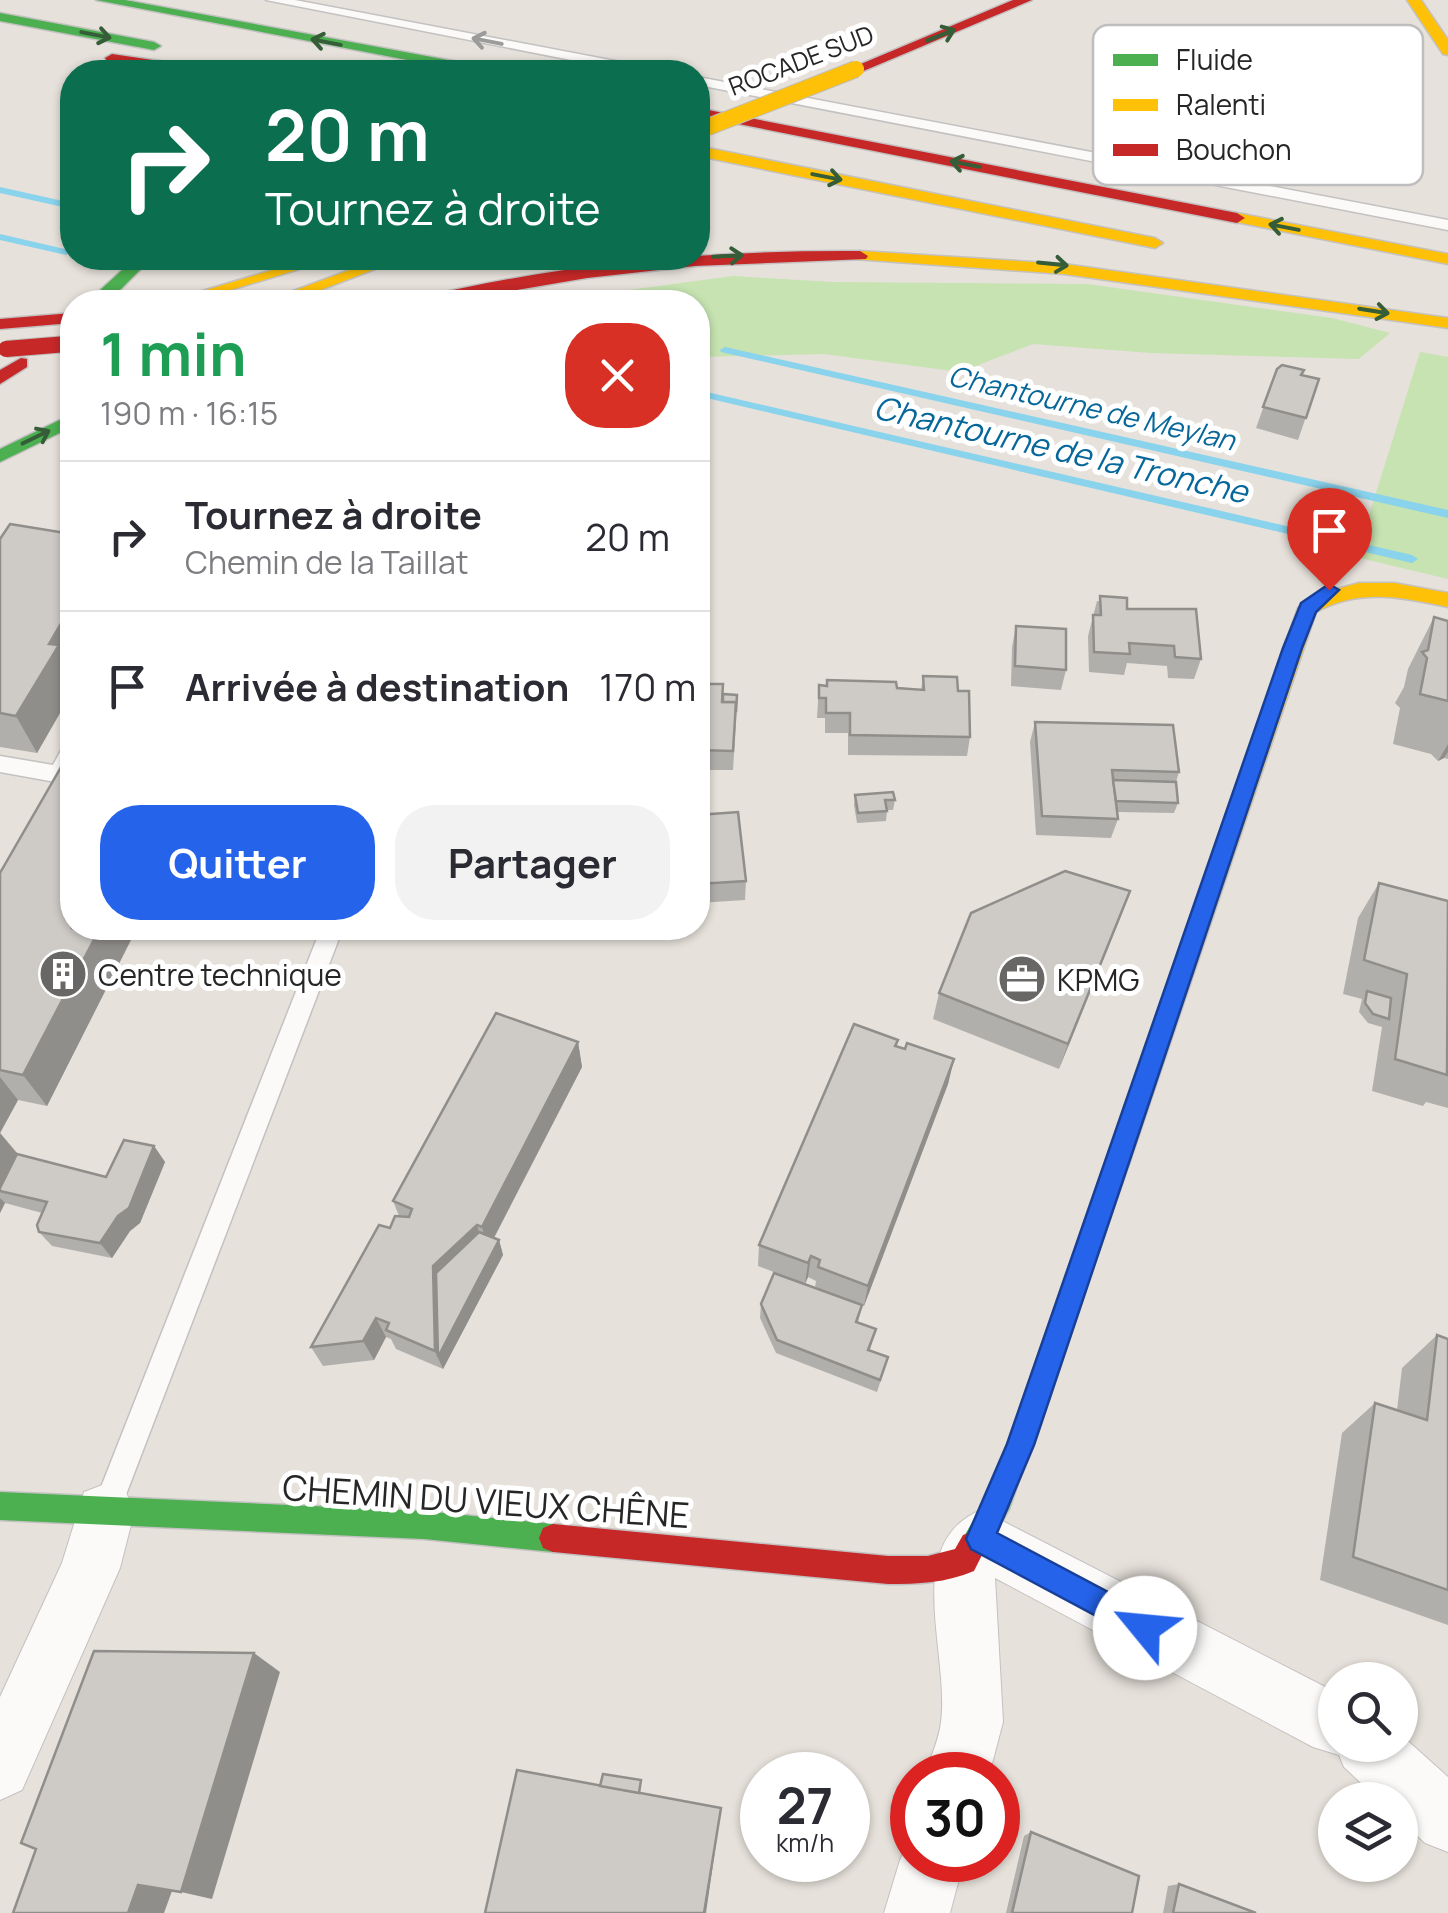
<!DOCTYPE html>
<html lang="fr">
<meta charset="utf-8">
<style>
body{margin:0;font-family:Manrope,sans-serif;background:#f2f2f3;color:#2b2b33;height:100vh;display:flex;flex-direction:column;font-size:38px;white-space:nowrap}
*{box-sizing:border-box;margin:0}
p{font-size:32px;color:#7c7c81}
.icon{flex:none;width:55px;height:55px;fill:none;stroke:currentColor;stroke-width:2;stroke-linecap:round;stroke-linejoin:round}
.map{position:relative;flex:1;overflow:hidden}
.side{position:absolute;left:60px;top:290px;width:650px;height:650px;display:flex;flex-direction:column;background:#fff;border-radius:40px;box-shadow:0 2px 8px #0004}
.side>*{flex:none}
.banner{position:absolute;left:60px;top:60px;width:650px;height:210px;border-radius:40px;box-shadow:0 2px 8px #0004;background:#0b6e4f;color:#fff;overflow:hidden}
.controls{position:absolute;left:1318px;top:1662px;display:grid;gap:20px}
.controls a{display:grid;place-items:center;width:100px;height:100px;border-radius:50%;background:#fff;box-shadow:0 2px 8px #0004;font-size:50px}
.speed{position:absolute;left:740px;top:1752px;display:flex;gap:20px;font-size:50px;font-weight:700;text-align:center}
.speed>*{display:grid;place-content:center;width:130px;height:130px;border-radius:50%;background:#fff;box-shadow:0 2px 8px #0004;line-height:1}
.speed small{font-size:25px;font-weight:400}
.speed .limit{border:15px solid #d22;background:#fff;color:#111}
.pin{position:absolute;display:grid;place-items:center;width:85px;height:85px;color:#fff;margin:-102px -42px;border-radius:50% 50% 50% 0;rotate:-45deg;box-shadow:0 0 10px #0007}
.pin .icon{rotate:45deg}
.me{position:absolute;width:110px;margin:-55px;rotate:298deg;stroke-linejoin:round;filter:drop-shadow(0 0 8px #0008)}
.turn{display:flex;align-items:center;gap:35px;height:210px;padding:0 40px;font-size:45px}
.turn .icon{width:130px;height:130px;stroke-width:2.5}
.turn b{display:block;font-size:70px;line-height:85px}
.round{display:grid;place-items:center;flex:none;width:105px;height:105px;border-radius:40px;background:#f2f2f3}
.head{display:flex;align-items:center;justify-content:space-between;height:170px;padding:0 40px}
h1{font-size:60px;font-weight:700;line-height:75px;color:#1e9e55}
.primary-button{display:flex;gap:20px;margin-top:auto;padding:20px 40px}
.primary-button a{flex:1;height:115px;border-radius:40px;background:#2563eb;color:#fff;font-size:40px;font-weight:700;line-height:115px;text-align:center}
.primary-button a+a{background:#f2f2f3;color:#2b2b33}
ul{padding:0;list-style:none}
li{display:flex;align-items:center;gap:30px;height:150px;padding:0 40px;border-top:2px solid #e1e1e2}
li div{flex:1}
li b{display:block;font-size:38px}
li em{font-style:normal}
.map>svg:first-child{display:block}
</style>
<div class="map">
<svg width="1448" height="1913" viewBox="0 0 1448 1913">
<rect width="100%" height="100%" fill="#e6e1da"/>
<g fill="#c6e3b1">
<path d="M 733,276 L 832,282 L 1087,284 L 1332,318 L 1390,333 L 1359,359 L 1151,353 L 1033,344 L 960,372 L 824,354 L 698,357 L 698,302 L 540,302 Z"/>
<path d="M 1420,352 L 1448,357 L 1448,579 L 1356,557 Z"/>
</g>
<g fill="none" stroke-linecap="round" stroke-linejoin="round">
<g fill="#8ad3ec" fill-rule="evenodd">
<path d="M 0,187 L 72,203 L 72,209 L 0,193 Z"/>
<path d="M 0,234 L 69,250 L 71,252 L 66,255 L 0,240 Z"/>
<path d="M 725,347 L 1448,510 L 1448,518 L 721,352 L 720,350 Z"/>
<path d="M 698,390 L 1412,555 L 1418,559 L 1412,563 L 698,396 Z"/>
</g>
<g stroke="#c3c1c1" stroke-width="3">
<g id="lane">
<path d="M 266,0 L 295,0 L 652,68 L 659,72 L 632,72 Z"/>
<path d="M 698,77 L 1448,220 L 1448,230 L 698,85 Z"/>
<path d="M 72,741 L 72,785 L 0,772 L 0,756 L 53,765 L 65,743 Z"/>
<path d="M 321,928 L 343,928 L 122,1505 L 118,1515 L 108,1519 L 98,1515 L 94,1505 Z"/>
</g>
</g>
<g stroke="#c3c1c1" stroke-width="2">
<g id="street">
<path d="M 105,1484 L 126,1492 L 134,1513 L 120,1568 L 22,1790 L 0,1800 L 0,1697 L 62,1563 L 84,1492 Z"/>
<path d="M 981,1510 L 1335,1692 L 1335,1745 L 1400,1745 L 1400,1734 L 1448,1777 L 1448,1852 L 1425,1843 L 1400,1819 L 1400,1800 L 1379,1800 L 1344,1767 L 1339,1755 L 1313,1747 L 995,1578 L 1003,1722 L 989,1775 L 925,1775 C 930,1758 939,1740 941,1722 C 950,1653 901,1543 981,1510 Z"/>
<path d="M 912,1836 L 912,1860 L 964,1860 L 950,1913 L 884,1913 L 900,1860 Z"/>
</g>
</g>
<g stroke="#c3c1c1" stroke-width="3">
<g id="fast">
<path d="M 96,0 L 125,0 L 491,68 L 498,72 L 470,72 Z"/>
<path d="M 0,13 L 154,42 L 161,46 L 154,50 L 0,21 Z"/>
<path d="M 135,258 L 152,258 L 109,301 L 97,301 L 97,293 Z"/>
<path d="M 72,414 L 72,427 L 0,462 L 0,449 Z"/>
<path d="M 1119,1147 L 1128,1150 L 1131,1158 L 1009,1509 L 983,1555 L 973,1559 L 963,1555 L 959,1545 L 985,1500 L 1007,1445 L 1107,1158 L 1110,1150 Z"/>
<path d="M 0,1492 L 424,1511 L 553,1524 L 563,1528 L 567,1538 L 563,1548 L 553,1552 L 424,1539 L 0,1520 Z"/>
</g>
</g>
<g stroke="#c3c1c1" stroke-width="3">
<g id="slow">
<path d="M 1407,0 L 1421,0 L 1448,40 L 1448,55 L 1443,54 Z"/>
<path d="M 698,146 L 1155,238 L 1163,243 L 1155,248 L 698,156 Z"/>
<path d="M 1237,213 L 1448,254 L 1448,264 L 1231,221 L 1229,218 Z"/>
<path d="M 860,251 L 1064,264 L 1448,318 L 1448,328 L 1064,274 L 854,259 L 852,256 Z"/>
<path d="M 312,258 L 336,258 L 191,302 L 166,302 Z"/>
<path d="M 382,258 L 404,258 L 302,297 L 296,298 L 288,293 Z"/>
<path d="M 1359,583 L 1394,583 L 1448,593 L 1448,607 C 1402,597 1359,588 1316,612 L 1131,1158 L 1128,1166 L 1119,1169 L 1110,1166 L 1107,1158 L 1298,608 L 1318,594 Z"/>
</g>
</g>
<g stroke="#c3c1c1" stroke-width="3">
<g id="jam">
<path d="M 1013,0 L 1032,0 L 861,72 L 849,69 Z"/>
<path d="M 112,54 L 207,68 L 214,72 L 181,72 L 107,61 L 105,58 Z"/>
<path d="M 698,108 L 1237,213 L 1245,218 L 1237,223 L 698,116 Z"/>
<path d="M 860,251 L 868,256 L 866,259 L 695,266 L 587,278 L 447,302 L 416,302 L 418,298 C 564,263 711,250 860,251 Z"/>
<path d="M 72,313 L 72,323 L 0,329 L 0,319 Z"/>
<path d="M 21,358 L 27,359 L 27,367 L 0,384 L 0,370 Z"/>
<path d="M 553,1524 L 888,1556 L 928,1556 L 955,1549 L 963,1535 L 973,1531 L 983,1535 L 987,1545 L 974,1571 C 946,1583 918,1584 888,1584 L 553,1552 L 543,1548 L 539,1538 L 543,1528 Z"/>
</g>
</g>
<use href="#lane" fill="#fbfaf9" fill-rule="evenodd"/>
<use href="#street" fill="#fbfaf9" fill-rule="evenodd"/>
<use href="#fast" fill="#4caf50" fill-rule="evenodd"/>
<use href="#slow" fill="#ffc107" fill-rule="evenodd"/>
<use href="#jam" fill="#c62828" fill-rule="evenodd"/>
<g stroke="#bebdba" stroke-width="18" stroke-linecap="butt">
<path id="slow-bridge" d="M 708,127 L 856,69"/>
</g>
<g stroke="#bebdba" stroke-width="18" stroke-linecap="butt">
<path id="jam-bridge" d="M 6,349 L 67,344"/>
</g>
<use href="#slow-bridge" stroke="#ffc107" stroke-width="16"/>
<use href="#jam-bridge" stroke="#c62828" stroke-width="16"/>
</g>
<g fill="#b1afab">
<path d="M 1277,369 L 1319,379 L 1298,440 L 1256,428 Z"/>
<path d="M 72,534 L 72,692 L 37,753 L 0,747 L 0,539 Z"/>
<path d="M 1100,596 L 1127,609 L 1201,659 L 1194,679 L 1168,678 L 1167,666 L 1127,663 L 1124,675 L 1089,672 L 1088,636 L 1097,601 L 1099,601 Z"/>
<path d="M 1434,617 L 1448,621 L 1448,759 L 1444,758 L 1438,761 L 1431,754 L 1393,744 L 1400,708 L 1395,703 L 1404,687 L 1408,669 Z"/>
<path d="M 1016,626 L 1066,670 L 1061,690 L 1011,686 L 1012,647 Z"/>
<path d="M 923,676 L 958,691 L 970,737 L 967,756 L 848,755 L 848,733 L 825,733 L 825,718 L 817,718 L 819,685 L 921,690 Z"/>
<path d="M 698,684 L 737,705 L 733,770 L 698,770 Z"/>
<path d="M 1035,722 L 1179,772 L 1176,782 L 1178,803 L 1174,813 L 1117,812 L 1118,819 L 1111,838 L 1036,835 L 1030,742 Z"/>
<path d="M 855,795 L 895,800 L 893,810 L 887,810 L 886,821 L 857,823 L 854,805 Z"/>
<path d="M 698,815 L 746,881 L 745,900 L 698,903 Z"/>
<path d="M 0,873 L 72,928 L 137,928 L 47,1106 L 18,1100 L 0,1133 Z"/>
<path d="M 1379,883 L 1448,901 L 1448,1108 L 1426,1102 L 1423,1106 L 1372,1091 L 1382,1027 L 1368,1023 L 1359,1012 L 1362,999 L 1343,994 L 1358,918 Z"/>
<path d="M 1130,891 L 1059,1069 L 933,1019 L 939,993 Z"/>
<path d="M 898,1040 L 897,1046 L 905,1049 L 954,1059 L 948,1084 L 864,1306 L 862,1306 L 858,1322 L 876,1329 L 870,1350 L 884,1370 L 877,1392 L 776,1353 L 760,1318 L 761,1304 L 815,1288 L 816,1281 L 808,1277 L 805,1284 L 758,1266 L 759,1245 Z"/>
<path d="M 578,1042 L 582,1067 L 494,1238 L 499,1240 L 503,1255 L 443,1369 L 396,1349 L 391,1339 L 386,1337 L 374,1360 L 323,1366 L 311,1347 L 399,1216 L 393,1201 Z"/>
<path d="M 0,1133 L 18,1154 L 106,1177 L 154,1146 L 165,1162 L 140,1223 L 130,1231 L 112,1258 L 52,1246 L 39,1232 L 42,1213 L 5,1203 L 0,1213 Z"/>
<path d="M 1437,1335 L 1448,1339 L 1448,1625 L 1320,1580 L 1342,1433 L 1375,1403 L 1397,1410 L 1402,1368 Z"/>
<path d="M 1031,1832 L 1132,1913 L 1006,1913 L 1024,1836 Z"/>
<path d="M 1179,1884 L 1256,1913 L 1163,1913 L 1168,1886 Z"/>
</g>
<g fill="#908e8b">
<path d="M 72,605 L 72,692 L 37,753 L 16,716 L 49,644 Z"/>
<path d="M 1448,744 L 1448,752 L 1444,758 L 1438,761 Z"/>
<path d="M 1130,891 L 1120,918 L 1059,1069 L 1068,1044 Z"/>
<path d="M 100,928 L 137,928 L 47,1106 L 23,1075 Z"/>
<path d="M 578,1042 L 582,1067 L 488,1249 L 482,1227 Z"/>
<path d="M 954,1059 L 948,1084 L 864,1306 L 868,1286 Z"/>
<path d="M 0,1077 L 18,1100 L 0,1133 Z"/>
<path d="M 0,1133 L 30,1169 L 0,1191 Z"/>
<path d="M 154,1146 L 165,1162 L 140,1223 L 130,1231 L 112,1258 L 100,1243 Z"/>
<path d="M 0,1198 L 5,1203 L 0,1213 Z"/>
<path d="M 477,1225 L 483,1247 L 499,1240 L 503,1255 L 443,1369 L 435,1351 L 433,1266 Z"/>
<path d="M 811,1256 L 808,1277 L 805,1284 L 808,1263 Z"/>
<path d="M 376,1318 L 386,1337 L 374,1360 L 363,1341 Z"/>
<path d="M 254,1653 L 280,1672 L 212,1899 L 181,1892 Z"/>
<path d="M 721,1808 L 706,1913 L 704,1913 Z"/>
<path d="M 138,1885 L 172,1891 L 164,1913 L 128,1913 Z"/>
</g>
<g fill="#cecbc7" stroke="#908e8b" stroke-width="2.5">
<path d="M 1282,365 L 1304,370 L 1301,375 L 1319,379 L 1306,418 L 1263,407 L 1277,369 Z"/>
<path d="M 10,524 L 72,534 L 72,605 L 49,644 L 59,645 L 16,716 L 0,713 L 0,539 Z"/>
<path d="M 1100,596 L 1127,598 L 1127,609 L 1196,609 L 1201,659 L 1175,657 L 1174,646 L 1129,643 L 1130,654 L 1094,652 L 1093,615 L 1101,615 Z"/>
<path d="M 1434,617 L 1448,621 L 1448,701 L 1420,694 L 1427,658 L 1422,652 L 1428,650 Z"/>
<path d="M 1016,626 L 1066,629 L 1066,670 L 1015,666 Z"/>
<path d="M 923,676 L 957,677 L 958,691 L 969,691 L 970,737 L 850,735 L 850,713 L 826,713 L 826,698 L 819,698 L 819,685 L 827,686 L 827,680 L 896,682 L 897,688 L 924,690 Z"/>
<path d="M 698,684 L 723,684 L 722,702 L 736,702 L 733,751 L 698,750 Z"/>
<path d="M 723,694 L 737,695 L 736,712 L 736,702 L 723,702 Z"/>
<path d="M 1035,722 L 1173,725 L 1179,772 L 1112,770 L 1118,819 L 1042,816 Z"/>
<path d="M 64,762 L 72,764 L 72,928 L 100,928 L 23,1075 L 0,1070 L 0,873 Z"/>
<path d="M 1113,780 L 1176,782 L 1178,803 L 1116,801 Z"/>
<path d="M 893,792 L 895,800 L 885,800 L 887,811 L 858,813 L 855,795 Z"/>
<path d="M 738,812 L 746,881 L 698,884 L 698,815 Z"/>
<path d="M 1065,871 L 1130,891 L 1068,1044 L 939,993 L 971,913 Z"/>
<path d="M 1379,883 L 1448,901 L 1447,1075 L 1395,1059 L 1407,974 L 1364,960 Z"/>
<path d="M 1367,991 L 1391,998 L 1389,1019 L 1373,1014 L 1365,1003 Z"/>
<path d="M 496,1013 L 578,1042 L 482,1227 L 477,1225 L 433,1266 L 435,1351 L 386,1330 L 389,1323 L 376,1318 L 363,1341 L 311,1347 L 379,1225 L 390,1228 L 395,1216 L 409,1217 L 412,1209 L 393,1201 Z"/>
<path d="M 854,1024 L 898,1040 L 895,1046 L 905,1049 L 907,1043 L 954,1059 L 868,1286 L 818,1267 L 820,1260 L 811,1256 L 808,1263 L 759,1245 Z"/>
<path d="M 124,1140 L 154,1146 L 129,1208 L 118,1216 L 100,1243 L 39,1232 L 37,1225 L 47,1202 L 0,1191 L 0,1188 L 17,1154 L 106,1177 Z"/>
<path d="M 479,1232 L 499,1240 L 438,1357 L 436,1273 Z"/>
<path d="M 774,1273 L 862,1305 L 856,1322 L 876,1329 L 868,1350 L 888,1357 L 880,1380 L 777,1340 L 761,1304 Z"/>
<path d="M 1437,1335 L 1448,1339 L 1448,1590 L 1353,1557 L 1375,1403 L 1427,1420 Z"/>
<path d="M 94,1651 L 254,1653 L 181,1892 L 138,1885 L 128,1913 L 13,1913 L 36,1849 L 21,1843 Z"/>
<path d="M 517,1770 L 721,1808 L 704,1913 L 485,1913 Z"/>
<path d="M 603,1774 L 641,1780 L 639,1793 L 600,1786 Z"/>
<path d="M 1031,1832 L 1139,1876 L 1132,1913 L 1012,1913 Z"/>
<path d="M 1179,1884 L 1256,1913 L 1173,1913 Z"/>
</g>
<defs><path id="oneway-shaft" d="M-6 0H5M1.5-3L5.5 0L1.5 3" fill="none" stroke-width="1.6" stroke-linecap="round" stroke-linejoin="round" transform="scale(2.5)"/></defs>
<g stroke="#355d37">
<use href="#oneway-shaft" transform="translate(96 35) rotate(11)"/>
<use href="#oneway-shaft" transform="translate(941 35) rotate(-22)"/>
<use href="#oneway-shaft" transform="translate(326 42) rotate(-169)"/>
<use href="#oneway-shaft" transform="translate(965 164) rotate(-169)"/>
<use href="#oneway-shaft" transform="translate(827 177) rotate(11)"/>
<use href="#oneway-shaft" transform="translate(1284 227) rotate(-169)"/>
<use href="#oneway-shaft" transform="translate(728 256) rotate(-3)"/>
<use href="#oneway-shaft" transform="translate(1053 264) rotate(6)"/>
<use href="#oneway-shaft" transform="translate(1374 311) rotate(9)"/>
<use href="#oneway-shaft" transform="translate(36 437) rotate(-26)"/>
</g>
<use stroke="#9b9b9a" href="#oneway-shaft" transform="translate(487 41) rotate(-169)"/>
<path fill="#2563eb" stroke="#184099" stroke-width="2.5" d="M 1329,584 L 1339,590 L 1316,612 L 1302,648 L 1034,1445 L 997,1533 L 1155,1617 L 1159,1628 L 1155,1638 L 1145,1642 L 971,1549 L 966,1539 L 1007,1444 L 1283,648 L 1301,603 Z"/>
<defs>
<g id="building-disc" transform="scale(2.5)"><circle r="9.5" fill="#696765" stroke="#fff"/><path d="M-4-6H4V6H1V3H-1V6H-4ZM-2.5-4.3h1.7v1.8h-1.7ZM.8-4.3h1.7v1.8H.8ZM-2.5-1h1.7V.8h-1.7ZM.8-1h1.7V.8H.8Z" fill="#fff"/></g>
<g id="office-disc" transform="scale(2.5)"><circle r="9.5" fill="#696765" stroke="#fff"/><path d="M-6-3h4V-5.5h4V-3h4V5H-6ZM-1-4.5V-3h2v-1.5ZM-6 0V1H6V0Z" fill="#fff"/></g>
</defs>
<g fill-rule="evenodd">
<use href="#building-disc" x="63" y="974"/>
<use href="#office-disc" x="1022" y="979"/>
</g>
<g text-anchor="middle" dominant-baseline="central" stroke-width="10" stroke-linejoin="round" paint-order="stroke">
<g font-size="25" fill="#262626" stroke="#fff">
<text transform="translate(801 60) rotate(-21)">ROCADE SUD</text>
</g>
<g font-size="28" font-style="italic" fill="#07679a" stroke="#fff">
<text transform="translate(1092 407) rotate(13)">Chantourne de Meylan</text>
</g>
<g font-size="30" fill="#262626" stroke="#fff" text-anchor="start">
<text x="98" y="974">Centre technique</text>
<text x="1057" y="979">KPMG</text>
</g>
<g font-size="32" font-style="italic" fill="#07679a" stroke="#fff">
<text transform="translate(1061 449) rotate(13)">Chantourne de la Tronche</text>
</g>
<g font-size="35" fill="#262626" stroke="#fff">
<text transform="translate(486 1501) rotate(4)">CHEMIN DU VIEUX CHÊNE</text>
</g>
</g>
<rect x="1093" y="25" width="330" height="160" rx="15" fill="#fff" stroke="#bebebe" stroke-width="2.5"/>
<rect x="1113" y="54" width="45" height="12" fill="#4caf50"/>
<rect x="1113" y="99" width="45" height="12" fill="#ffc107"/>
<rect x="1113" y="144" width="45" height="12" fill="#c62828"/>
<g font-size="28" fill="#262626">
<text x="1176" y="70">Fluide</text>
<text x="1176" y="115">Ralenti</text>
<text x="1176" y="160">Bouchon</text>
</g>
</svg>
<div class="controls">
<a><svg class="icon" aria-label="search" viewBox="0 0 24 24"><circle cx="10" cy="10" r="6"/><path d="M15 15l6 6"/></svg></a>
<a><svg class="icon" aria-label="layers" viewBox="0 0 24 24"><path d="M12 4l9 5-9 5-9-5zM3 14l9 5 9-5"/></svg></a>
</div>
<div class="speed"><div>27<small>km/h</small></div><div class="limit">30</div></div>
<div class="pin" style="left:1329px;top:590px;background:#d93025"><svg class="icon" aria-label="arrive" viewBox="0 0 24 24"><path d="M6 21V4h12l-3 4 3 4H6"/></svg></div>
<svg class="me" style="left:1145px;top:1628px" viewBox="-20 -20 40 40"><circle r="19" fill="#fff"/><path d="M0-13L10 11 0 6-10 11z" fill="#2563eb"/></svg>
<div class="banner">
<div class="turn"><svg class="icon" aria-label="right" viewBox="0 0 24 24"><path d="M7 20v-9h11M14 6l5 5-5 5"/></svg><div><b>20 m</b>Tournez à droite</div></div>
</div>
<section class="side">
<div class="head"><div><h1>1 min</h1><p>190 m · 16:15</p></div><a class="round" style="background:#d93025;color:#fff"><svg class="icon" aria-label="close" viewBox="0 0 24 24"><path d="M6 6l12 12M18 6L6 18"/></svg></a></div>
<ul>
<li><svg class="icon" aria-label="right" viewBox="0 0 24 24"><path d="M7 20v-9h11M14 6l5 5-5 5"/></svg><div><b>Tournez à droite</b><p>Chemin de la Taillat</p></div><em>20 m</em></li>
<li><svg class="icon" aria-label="arrive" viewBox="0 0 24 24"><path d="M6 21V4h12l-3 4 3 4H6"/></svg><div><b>Arrivée à destination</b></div><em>170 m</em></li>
</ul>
<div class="primary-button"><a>Quitter</a><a>Partager</a></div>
</section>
</div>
